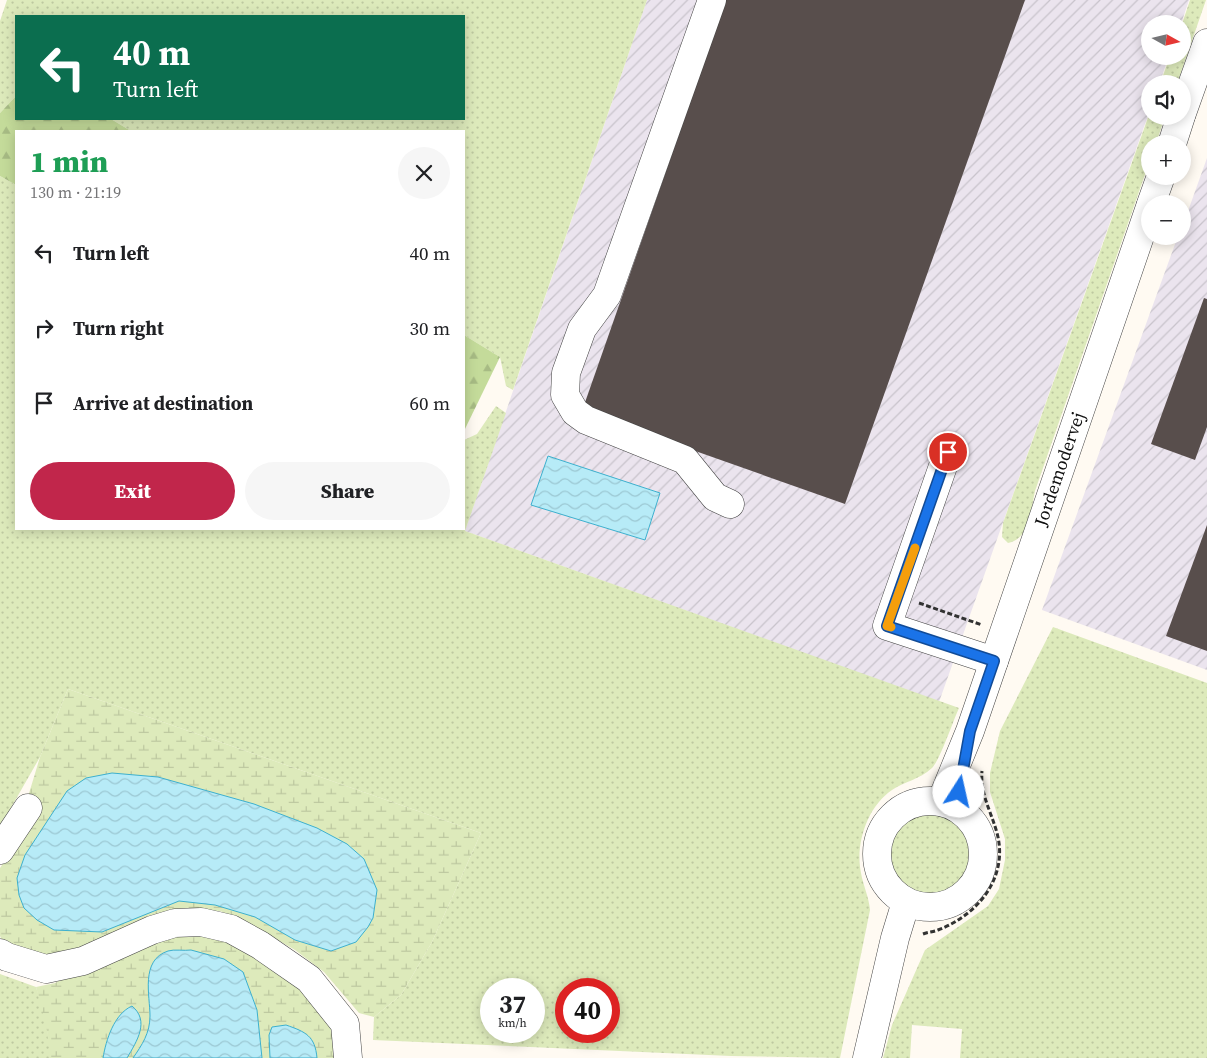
<!DOCTYPE html>
<meta charset="utf-8">
<style>
body{margin:0;font-family:"Source Serif 4",serif;background:#f6f6f6;color:#202124;height:100vh;display:flex;flex-direction:column;font-size:19px;white-space:nowrap}
*{box-sizing:border-box;margin:0}
p{font-size:16px;color:#757577}
.icon{flex:none;width:28px;height:28px;fill:none;stroke:currentColor;stroke-width:2;stroke-linecap:round;stroke-linejoin:round}
.map{position:relative;flex:1;overflow:hidden}
.sheet{position:absolute;left:15px;top:130px;width:450px;height:400px;display:flex;flex-direction:column;background:#fff;border-radius:0px;box-shadow:0 2px 12px #0003}
.sheet>*{flex:none}
.guide{position:absolute;left:15px;top:15px;width:450px;height:105px;border-radius:0px;box-shadow:0 2px 12px #0003;background:#0b6e4f;color:#fff;overflow:hidden}
.needle{width:32px;rotate:98deg}
.controls{position:absolute;left:1141px;top:15px;display:grid;gap:10px}
.controls a{display:grid;place-items:center;width:50px;height:50px;border-radius:50%;background:#fff;box-shadow:0 2px 12px #0003;font-size:25px}
.speed{position:absolute;left:480px;top:978px;display:flex;gap:10px;font-size:25px;font-weight:700;text-align:center}
.speed>*{display:grid;place-content:center;width:65px;height:65px;border-radius:50%;background:#fff;box-shadow:0 2px 12px #0003;line-height:1}
.speed small{font-size:12px;font-weight:400}
.speed .limit{border:8px solid #d22;background:#fff;color:#111}
.pin{position:absolute;display:grid;place-items:center;width:42px;height:42px;color:#fff;margin:-21px;border:2px solid #fff;border-radius:50%;box-shadow:0 1px 5px #0007}
.me{position:absolute;width:55px;margin:-28px;rotate:10deg;stroke-linejoin:round;filter:drop-shadow(0 0 4px #0008)}
.turn{display:flex;align-items:center;gap:18px;height:105px;padding:0 15px;font-size:22px}
.turn .icon{width:65px;height:65px;stroke-width:2.5}
.turn b{display:block;font-size:35px;line-height:42px}
.round{display:grid;place-items:center;flex:none;width:52px;height:52px;border-radius:26px;background:#f6f6f6}
.overview{display:flex;align-items:center;justify-content:space-between;height:85px;padding:0 15px}
h1{font-size:30px;font-weight:800;line-height:38px;color:#1e9e55}
.primary-button{display:flex;gap:10px;margin-top:auto;padding:10px 15px}
.primary-button a{flex:1;height:58px;border-radius:30px;background:#c1264b;color:#fff;font-size:20px;font-weight:800;line-height:58px;text-align:center}
.primary-button a+a{background:#f6f6f6;color:#202124}
ul{padding:0;list-style:none}
li{display:flex;align-items:center;gap:15px;height:75px;padding:0 15px}
li div{flex:1}
li b{display:block;font-size:19px}
li em{font-style:normal}
.map>svg:first-child{display:block}
</style>
<div class="map">
<svg width="1207" height="1058" viewBox="0 0 1207 1058">
<defs>
<pattern id="industrial-furrows" width="10" height="10" patternUnits="userSpaceOnUse" patternTransform="scale(1.25)"><rect width="10" height="10" fill="#ebe4ee"/><path d="M-1 1l2-2M0 10L10 0M9 11l2-2" fill="none" stroke="#c8c3cb"/></pattern>
<pattern id="grass-dots" width="8" height="8" patternUnits="userSpaceOnUse" patternTransform="scale(1.25)"><rect width="8" height="8" fill="#ddeabb"/><path d="M2 2h.1M6 6h.1" fill="none" stroke="#bdc8a0" stroke-width="1.8" stroke-linecap="round"/></pattern>
<pattern id="forest-firs" width="22" height="20" patternUnits="userSpaceOnUse" patternTransform="scale(1.25)"><rect width="22" height="20" fill="#c4db9a"/><path d="M5 1l3.5 6h-7zM16 11l3.5 6h-7z" fill="#a7bb84"/></pattern>
<pattern id="wetland-marsh" width="20" height="14" patternUnits="userSpaceOnUse" patternTransform="scale(1.25)"><rect width="20" height="14" fill="#ddeabb"/><path d="M1 5h8M5 5V1M11 12h8M15 12V8" fill="none" stroke="#bdc8a0"/></pattern>
<pattern id="water-waves" width="16" height="10" patternUnits="userSpaceOnUse" patternTransform="scale(1.25)"><rect width="16" height="10" fill="#b7ebf7"/><path d="M0 5q4-4 8 0t8 0" fill="none" stroke="#9cc8d3"/></pattern>
</defs>
<rect width="100%" height="100%" fill="#fffaf2"/>
<g fill="url(#industrial-furrows)">
<path d="M 647,0 L 1189,0 L 1181,24 L 1150,24 L 1150,56 L 1169,56 L 1159,84 L 1150,84 L 1150,110 L 939,702 L 465,531 Z"/>
<path d="M 1207,158 L 1207,670 L 1042,610 L 1178,236 L 1182,236 L 1183,225 Z"/>
</g>
<g fill="url(#grass-dots)" fill-rule="evenodd">
<path d="M 7,0 L 647,0 L 513,390 L 506,386 L 500,357 L 464,335 L 464,131 L 131,131 L 111,119 L 464,119 L 464,16 L 16,16 L 16,96 L 0,113 L 0,21 Z"/>
<path d="M 1190,0 L 1206,0 L 1177,84 L 1160,84 L 1170,56 L 1182,56 L 1182,24 Z"/>
<path d="M 1150,112 L 1150,116 L 1165,116 L 1156,144 L 1150,144 L 1150,160 L 1035,491 C 1031,509 1030,539 1008,543 L 1002,537 L 1003,523 Z"/>
<path d="M 0,176 L 16,185 L 16,529 L 464,529 L 464,440 L 477,434 L 496,406 L 506,413 L 465,531 L 959,708 C 953,721 940,760 932,768 C 919,780 905,781 892,790 C 867,807 855,844 861,873 C 863,885 869,897 870,910 L 840,1058 L 731,1056 L 373,1040 L 374,1017 L 401,995 L 432,942 L 481,833 L 68,689 L 40,757 L 0,827 ZM 491,989 L 534,989 L 534,1031 L 491,1031 ZM 566,989 L 609,989 L 609,1031 L 566,1031 Z"/>
<path d="M 1053,627 L 1207,683 L 1207,1058 L 960,1058 L 962,1029 L 912,1025 L 910,1058 L 883,1058 L 892,1025 L 925,950 L 988,906 L 999,889 L 1005,860 L 1005,839 L 990,792 L 990,773 L 1000,731 Z"/>
<circle cx="930" cy="854" r="43"/>
<path d="M 0,974 L 36,987 L 44,1012 L 51,1052 L 50,1058 L 0,1058 Z"/>
</g>
<g fill="url(#forest-firs)">
<path d="M 16,96 L 16,119 L 111,119 L 131,131 L 16,131 L 16,185 L 0,176 L 0,113 Z"/>
<path d="M 464,335 L 500,357 L 464,431 Z"/>
</g>
<g fill="url(#wetland-marsh)">
<path d="M 68,689 L 481,833 L 432,942 L 401,995 L 374,1017 L 359,1013 L 324,972 L 295,950 L 252,925 L 220,911 L 182,910 L 53,960 L 6,948 L 0,936 L 0,868 L 42,805 L 27,800 L 40,757 Z"/>
<path d="M 196,927 L 290,973 L 336,1030 L 342,1058 L 50,1058 L 47,1031 L 36,987 L 55,983 L 82,968 Z"/>
</g>
<g fill="url(#water-waves)" stroke="#3db0ce">
<path d="M 548,456 L 660,493 L 645,540 L 531,505 Z"/>
<path d="M 112,773 L 158,777 L 254,804 L 317,828 L 347,844 L 364,859 L 377,890 L 373,918 L 368,927 L 356,942 L 331,951 L 295,940 L 255,917 L 215,905 L 179,901 L 102,932 L 54,930 L 37,920 L 24,908 L 19,895 L 17,878 L 25,855 L 67,791 L 86,778 Z"/>
<path d="M 191,950 L 224,959 L 243,972 L 257,1010 L 262,1058 L 133,1058 C 142,1045 150,1033 150,1016 C 150,996 140,960 168,951 C 174,949 184,951 191,950 Z"/>
<path d="M 132,1006 C 150,1021 137,1041 127,1058 L 103,1058 C 106,1040 114,1014 132,1006 Z"/>
<path d="M 286,1025 C 306,1032 315,1036 317,1058 L 270,1058 L 269,1035 L 272,1027 Z"/>
</g>
<g fill="#584e4c">
<path d="M 726,0 L 1025,0 L 845,504 L 582,411 Z"/>
<path d="M 1204,298 L 1207,299 L 1207,427 L 1195,460 L 1151,444 Z"/>
<path d="M 1207,525 L 1207,651 L 1166,636 Z"/>
</g>
<g fill="none" stroke-linecap="round" stroke-linejoin="round">
<g stroke="#434343" stroke-width="29">
<g id="minor">
<path d="M 712,0 L 607,295 L 582,329 L 566,373 L 565,395 L 575,412 L 586,420 L 685,460 L 715,497 L 730,504"/>
<path d="M 1182,113 L 1207,43"/>
<path d="M 1172,144 L 1181,116"/>
<path d="M 1151,204 L 1161,176"/>
<path d="M 948,452 L 887,626 L 994,661"/>
<circle cx="930" cy="854" r="53"/>
<path d="M 941,802 L 970,731 L 1150,207"/>
<path d="M 0,850 L 28,808"/>
<path d="M 0,953 L 7,957 L 46,969 L 83,961 L 152,930 L 175,923 L 201,922 L 231,929 L 260,945 L 309,979 L 345,1024 L 348,1058"/>
<path d="M 867,1058 L 895,938 L 906,902"/>
</g>
</g>
<g stroke="#323232" stroke-width="3" stroke-dasharray="5 2.5" stroke-linecap="butt">
<path d="M 919,603 L 982,625"/>
<path d="M 923,934 C 928,932 933,932 938,930 C 978,915 1009,877 997,833 C 991,811 980,794 982,771"/>
</g>
<use href="#minor" stroke="#fff" stroke-width="28"/>
</g>
<g fill="none" stroke-linecap="round" stroke-linejoin="round">
<g stroke="#114b97" stroke-width="12">
<path id="route" d="M 948,452 L 887,626 L 994,661 L 970,731 L 959,792"/>
</g>
<use href="#route" stroke="#1a73e8" stroke-width="9"/>
<path stroke="#f59e0b" stroke-width="9" d="M 891,627 L 887,626 L 915,548"/>
</g>
<g text-anchor="middle" dominant-baseline="central" stroke-width="5" stroke-linejoin="round" paint-order="stroke">
<g font-size="18" fill="#101010" stroke="#fff">
<text transform="translate(1059 469) rotate(-71)">Jordemodervej</text>
</g>
</g>
</svg>
<div class="controls">
<a><svg class="needle" viewBox="-14 -14 28 28"><path d="M0-13l5 13h-10z" fill="#e53935"/><path d="M0 13l5-13h-10z" fill="#757577"/></svg></a>
<a><svg class="icon" aria-label="sound" viewBox="0 0 24 24"><path d="M4 9h4l5-4v14l-5-4H4zM17 9q2 3 0 6"/></svg></a>
<a>+</a>
<a>−</a>
</div>
<div class="speed"><div>37<small>km/h</small></div><div class="limit">40</div></div>
<div class="pin" style="left:948px;top:452px;background:#d93025"><svg class="icon" aria-label="arrive" viewBox="0 0 24 24"><path d="M6 21V4h12l-3 4 3 4H6"/></svg></div>
<svg class="me" style="left:959px;top:792px" viewBox="-20 -20 40 40"><circle r="19" fill="#fff"/><path d="M0-13L10 11 0 6-10 11z" fill="#1a73e8"/></svg>
<div class="guide">
<div class="turn"><svg class="icon" aria-label="left" viewBox="0 0 24 24"><path d="M17 20v-9H6M10 6l-5 5 5 5"/></svg><div><b>40 m</b>Turn left</div></div>
</div>
<section class="sheet">
<div class="overview"><div><h1>1 min</h1><p>130 m · 21:19</p></div><a class="round"><svg class="icon" aria-label="close" viewBox="0 0 24 24"><path d="M6 6l12 12M18 6L6 18"/></svg></a></div>
<ul>
<li><svg class="icon" aria-label="left" viewBox="0 0 24 24"><path d="M17 20v-9H6M10 6l-5 5 5 5"/></svg><div><b>Turn left</b></div><em>40 m</em></li>
<li><svg class="icon" aria-label="right" viewBox="0 0 24 24"><path d="M7 20v-9h11M14 6l5 5-5 5"/></svg><div><b>Turn right</b></div><em>30 m</em></li>
<li><svg class="icon" aria-label="arrive" viewBox="0 0 24 24"><path d="M6 21V4h12l-3 4 3 4H6"/></svg><div><b>Arrive at destination</b></div><em>60 m</em></li>
</ul>
<div class="primary-button"><a>Exit</a><a>Share</a></div>
</section>
</div>
